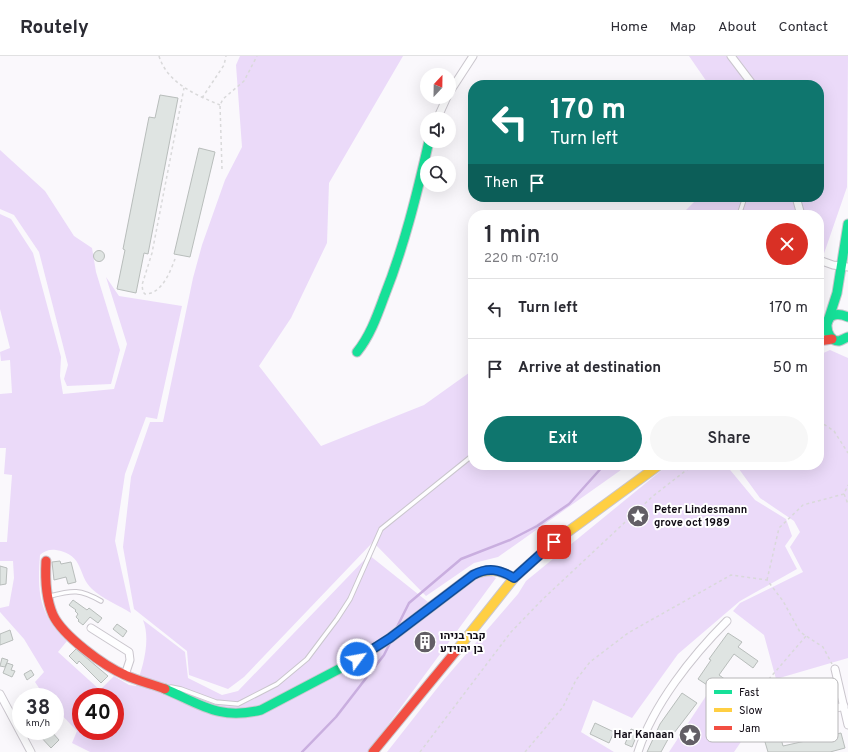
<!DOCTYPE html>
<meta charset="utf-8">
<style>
body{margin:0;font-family:Overpass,Heebo,sans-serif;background:#f7f7f7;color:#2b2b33;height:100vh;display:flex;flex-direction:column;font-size:15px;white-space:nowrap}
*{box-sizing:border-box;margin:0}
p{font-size:13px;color:#7c7c81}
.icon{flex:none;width:22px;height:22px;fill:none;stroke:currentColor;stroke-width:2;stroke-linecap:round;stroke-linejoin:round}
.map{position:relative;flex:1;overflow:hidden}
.drawer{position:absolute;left:468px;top:154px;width:356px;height:260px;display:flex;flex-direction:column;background:#fff;border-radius:16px;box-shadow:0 4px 16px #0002}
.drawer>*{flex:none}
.top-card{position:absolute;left:468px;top:24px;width:356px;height:122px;border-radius:16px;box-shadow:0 4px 16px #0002;background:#0f766e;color:#fff;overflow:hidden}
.needle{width:26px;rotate:22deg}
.fabs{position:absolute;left:420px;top:12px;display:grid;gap:8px}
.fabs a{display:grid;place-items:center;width:36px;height:36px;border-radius:50%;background:#fff;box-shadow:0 4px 16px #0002;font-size:20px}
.speed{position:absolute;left:12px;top:632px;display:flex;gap:8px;font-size:20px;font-weight:700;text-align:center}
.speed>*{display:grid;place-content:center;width:52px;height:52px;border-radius:50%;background:#fff;box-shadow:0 4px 16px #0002;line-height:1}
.speed small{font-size:10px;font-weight:400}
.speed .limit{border:6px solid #d22;background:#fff;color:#111}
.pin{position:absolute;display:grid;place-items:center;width:34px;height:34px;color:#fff;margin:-17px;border-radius:8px;box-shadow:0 2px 6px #0006}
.me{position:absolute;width:44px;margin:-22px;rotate:58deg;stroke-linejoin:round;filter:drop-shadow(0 0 3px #0008)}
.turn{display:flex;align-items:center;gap:14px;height:84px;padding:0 16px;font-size:18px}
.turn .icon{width:52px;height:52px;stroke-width:2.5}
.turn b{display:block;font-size:28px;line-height:34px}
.then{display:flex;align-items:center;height:38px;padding:0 16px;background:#0003;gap:8px;font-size:15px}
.round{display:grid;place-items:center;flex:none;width:42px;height:42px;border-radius:21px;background:#f7f7f7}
.overview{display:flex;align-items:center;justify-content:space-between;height:68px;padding:0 16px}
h1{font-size:24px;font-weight:600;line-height:30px}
.action{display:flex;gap:8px;margin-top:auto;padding:8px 16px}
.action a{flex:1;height:46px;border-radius:24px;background:#0f766e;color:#fff;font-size:16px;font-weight:600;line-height:46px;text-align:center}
.action a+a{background:#f7f7f7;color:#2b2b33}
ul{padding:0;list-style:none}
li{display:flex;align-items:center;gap:12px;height:60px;padding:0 16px;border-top:1px solid #e1e1e2}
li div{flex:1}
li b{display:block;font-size:15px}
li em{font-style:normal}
header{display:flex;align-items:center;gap:24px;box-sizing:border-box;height:56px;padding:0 20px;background:#fff;border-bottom:1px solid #e1e1e2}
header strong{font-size:19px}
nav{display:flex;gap:22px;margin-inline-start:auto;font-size:14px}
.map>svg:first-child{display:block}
</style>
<header>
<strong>Routely</strong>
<nav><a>Home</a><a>Map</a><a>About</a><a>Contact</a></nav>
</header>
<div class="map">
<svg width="848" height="696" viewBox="0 0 848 696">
<rect width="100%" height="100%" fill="#faf8fc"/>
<g fill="#ebdaf9" fill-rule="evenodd">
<path d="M 240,0 L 403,0 L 329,127 L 327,187 L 291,262 L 259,310 L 321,390 L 424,349 L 473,314 L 473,409 L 628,409 L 498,501 L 474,507 L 426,540 L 373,486 L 244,621 L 228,633 L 189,619 L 187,595 L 134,553 L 123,491 L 131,421 L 150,366 L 163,366 L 193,222 L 202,189 L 225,124 L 242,91 L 236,9 Z"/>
<path d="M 689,0 L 848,0 L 847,131 L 819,212 L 819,159 L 681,159 L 699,141 L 819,141 L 819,29 L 709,29 Z"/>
<path d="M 0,94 L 45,135 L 74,180 L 92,192 L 96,216 L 120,294 L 111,328 L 67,330 L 64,323 L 68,309 L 39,196 L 14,159 L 0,153 Z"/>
<path d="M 0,158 L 11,163 L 33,197 L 61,301 L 60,320 L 63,338 L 114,333 L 127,288 L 106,221 L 119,240 L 182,250 L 157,363 L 146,361 L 125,418 L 115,485 L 131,557 C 120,550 101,542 92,533 C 77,519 85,499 56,494 C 50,493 44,495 40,499 C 37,537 39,558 67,585 L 58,596 L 100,634 L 114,620 L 129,629 L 136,630 C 143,611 151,584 143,564 L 185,596 L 188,622 L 222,639 L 238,635 L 369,499 L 428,546 L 478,513 L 496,522 L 368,696 L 90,696 L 72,687 L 77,675 L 55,652 L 55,641 L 45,641 L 35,626 L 44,616 L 24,583 L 0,556 L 0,552 L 9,550 L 14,522 L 13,505 L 0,505 L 0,486 L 7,486 L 12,419 L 4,418 L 6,392 L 0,392 L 0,338 L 12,337 L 10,304 L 1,305 L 0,296 L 10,292 L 0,253 ZM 81,641 L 115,641 L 115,675 L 81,675 Z"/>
<path d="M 830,294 L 848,302 L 848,602 L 776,623 L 764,579 L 733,555 L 740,547 L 803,516 L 790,491 L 800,476 L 794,465 L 760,442 L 736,409 L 819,409 L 819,299 Z"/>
<path d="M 668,409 L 726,409 L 755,444 L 786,463 L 792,480 L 785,490 L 797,513 L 740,545 L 678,598 L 632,662 L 593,644 L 581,676 L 614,696 L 387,696 L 442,626 L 518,538 L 526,525 Z"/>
<path d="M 708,637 L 754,667 L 734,696 L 669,696 Z"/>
</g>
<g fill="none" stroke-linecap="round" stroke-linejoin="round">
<g stroke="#c9aedf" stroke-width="2.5">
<path d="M 397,571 L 409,547 L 461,503 L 510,484 L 537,470 L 569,448 L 604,409"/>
<path d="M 302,696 L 336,661 L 384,599 L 390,587"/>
</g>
</g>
<g fill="#dfe4e2" stroke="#b8bdbb">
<path d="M 160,39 L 178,42 L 148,198 L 144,197 L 136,237 L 117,233 L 125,194 L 123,193 L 149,61 L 155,62 Z"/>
<path d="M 199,92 L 215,96 L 190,201 L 174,198 Z"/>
<circle cx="99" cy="200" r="5.5"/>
<path d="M 60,505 L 61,508 L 71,506 L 76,526 L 68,528 L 66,521 L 54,524 L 52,506 Z"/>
<path d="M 0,510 L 7,512 L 6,528 L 0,529 Z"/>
<path d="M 73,544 L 87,554 L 89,552 L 102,562 L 98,567 L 90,561 L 83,569 L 78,565 L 79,564 L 76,561 L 78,558 L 75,555 L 76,554 L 69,549 Z"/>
<path d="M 117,568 L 127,575 L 123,581 L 113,573 Z"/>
<path d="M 10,574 L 13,584 L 0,589 L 0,578 Z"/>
<path d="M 423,575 L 436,586 L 428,596 L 415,586 Z"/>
<path d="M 728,577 L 742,586 L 738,591 L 758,605 L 753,612 L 734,598 L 719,619 L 747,639 L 739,650 L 698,623 L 711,604 L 709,603 Z"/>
<path d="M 76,593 L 108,620 L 101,627 L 79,605 L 77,608 L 69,600 Z"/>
<path d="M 2,602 L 8,604 L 5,611 L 0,610 Z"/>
<path d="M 7,607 L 13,609 L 11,614 L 15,615 L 12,621 L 3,617 Z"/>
<path d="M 31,614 L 34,619 L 27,624 L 24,618 Z"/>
<path d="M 682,637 L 697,647 L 674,677 L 672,676 L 661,696 L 647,696 L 660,668 Z"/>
<path d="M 773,653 L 783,690 L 841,677 L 845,692 L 830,696 L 768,696 L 765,686 L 768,685 L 760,657 Z"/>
<path d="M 595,667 L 614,676 L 609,687 L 590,678 Z"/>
<path d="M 631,673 L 638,676 L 632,691 L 625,688 Z"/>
<path d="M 43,675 L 51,675 L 59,684 L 51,692 L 39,679 Z"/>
</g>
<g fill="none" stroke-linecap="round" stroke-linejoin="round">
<g stroke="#cac6cd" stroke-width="5.5">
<g id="lane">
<path d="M 739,159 L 745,141"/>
<path d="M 50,540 C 73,534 80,533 101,545"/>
<path d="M 171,631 L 181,633 L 216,646 L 238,648 L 277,628 L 307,603 L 337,563 L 350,543 L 381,473 L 473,399"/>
</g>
</g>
<g stroke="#cac6cd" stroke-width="9">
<g id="street">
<path d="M 731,0 L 753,29"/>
<path d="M 449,37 L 473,0"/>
<path d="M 437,63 L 447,41"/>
<path d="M 796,141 L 801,159"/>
<path d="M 819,204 L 833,209 L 848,211"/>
<path d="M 91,572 L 129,596 L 130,604 L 125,619"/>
<path d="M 835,613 L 848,669"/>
<path d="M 0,638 L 31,696"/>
<path d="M 792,664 L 844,650"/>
<path d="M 638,696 C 653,649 692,600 727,565"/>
</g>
</g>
<g stroke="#cac6cd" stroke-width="11">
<g id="fast">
<path d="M 848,261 C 819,249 824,286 839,285 C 842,284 845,282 848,281"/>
<path d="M 828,265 L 837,237 L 848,168"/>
<path d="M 357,296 C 370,280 377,260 384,241 C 404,191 417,138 429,85"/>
<path d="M 165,633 C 202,649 219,664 261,654 L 360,602"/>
</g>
</g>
<g stroke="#cac6cd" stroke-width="11">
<g id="slow">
<path d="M 456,595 L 514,522 L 554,486 L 659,409"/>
<path d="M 360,602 L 390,582 L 473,519 C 488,512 500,514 514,522"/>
</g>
</g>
<g stroke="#cac6cd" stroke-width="11">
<g id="jam">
<path d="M 819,285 L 832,283"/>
<path d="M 46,505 C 45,523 46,543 53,559 C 63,580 104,610 125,619 C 138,625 152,628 165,633"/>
<path d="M 373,696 L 456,595"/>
</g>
</g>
<g stroke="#d9d9da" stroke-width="1.5" stroke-dasharray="3 3" stroke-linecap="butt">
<path d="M 159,0 C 167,27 196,39 220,49"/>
<path d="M 202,42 L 224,9 L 226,0"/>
<path d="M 222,113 L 220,49 L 223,43 L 244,25 L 257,0"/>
<path d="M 175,203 C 170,216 162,238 145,238 L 143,236 L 142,229 L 152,197 L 184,32"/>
<path d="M 819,365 L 834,375 L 848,397"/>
<path d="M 844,438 L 848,448"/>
<path d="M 767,524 L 779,472 L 803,449 L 844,438 L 848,429"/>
<path d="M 757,637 L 806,580"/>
<path d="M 420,696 L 511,576 L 543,543 L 653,440 L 693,409"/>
<path d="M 525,696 L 563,651 L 576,624 L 590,606 L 628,577 L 731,519 L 767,524 L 783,545 L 800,576 L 823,591 L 832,608"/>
</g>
<use href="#lane" stroke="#fefeff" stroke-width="3.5"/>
<use href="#street" stroke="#fefeff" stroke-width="7"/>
<use href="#fast" stroke="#16e098" stroke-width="9"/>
<use href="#slow" stroke="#ffcf43" stroke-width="9"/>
<use href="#jam" stroke="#f24e42" stroke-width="9"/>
</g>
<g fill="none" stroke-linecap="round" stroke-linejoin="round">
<g stroke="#114b97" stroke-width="10">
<path id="route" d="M 357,603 L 390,582 L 473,519 C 488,511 499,513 514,522 L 554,486"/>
</g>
<use href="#route" stroke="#1a73e8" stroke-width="7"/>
</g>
<defs>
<g id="sight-disc" transform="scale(1.15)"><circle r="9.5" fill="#625e65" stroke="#fff"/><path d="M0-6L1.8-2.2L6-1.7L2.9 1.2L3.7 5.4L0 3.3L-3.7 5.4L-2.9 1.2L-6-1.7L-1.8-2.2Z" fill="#fff"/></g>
<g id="building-disc" transform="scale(1.15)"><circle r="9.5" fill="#625e65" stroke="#fff"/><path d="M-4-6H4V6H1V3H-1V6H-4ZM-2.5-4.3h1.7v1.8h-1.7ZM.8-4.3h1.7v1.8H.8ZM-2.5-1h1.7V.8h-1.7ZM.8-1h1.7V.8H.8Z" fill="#fff"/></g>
</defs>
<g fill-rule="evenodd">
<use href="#sight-disc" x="638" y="460"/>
<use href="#building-disc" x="425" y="586"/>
<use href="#sight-disc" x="690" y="679"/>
</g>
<g text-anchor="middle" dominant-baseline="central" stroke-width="4" stroke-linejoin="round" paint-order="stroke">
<g font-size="11" font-weight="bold" fill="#100b14" stroke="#fff" text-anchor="start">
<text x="654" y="454">Peter Lindesmann<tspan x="654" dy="13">grove oct 1989</tspan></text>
<text x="440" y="580">קבר בניהו<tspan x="440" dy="13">בן יהוידע</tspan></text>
<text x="674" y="679" text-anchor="end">Har Kanaan</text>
</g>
</g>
<rect x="706" y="622" width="132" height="64" rx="6" fill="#fff" stroke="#b7b6b8" stroke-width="1"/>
<rect x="714" y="634" width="18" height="4" fill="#16e098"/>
<rect x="714" y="652" width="18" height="4" fill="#ffcf43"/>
<rect x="714" y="670" width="18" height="4" fill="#f24e42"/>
<g font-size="11" fill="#100b14">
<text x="739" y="640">Fast</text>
<text x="739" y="658">Slow</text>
<text x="739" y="676">Jam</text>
</g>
</svg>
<div class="fabs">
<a><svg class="needle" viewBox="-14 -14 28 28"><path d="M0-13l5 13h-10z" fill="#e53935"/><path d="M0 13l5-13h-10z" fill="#7c7c81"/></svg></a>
<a><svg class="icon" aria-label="sound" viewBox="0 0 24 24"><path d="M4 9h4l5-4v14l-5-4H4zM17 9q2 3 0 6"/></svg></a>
<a><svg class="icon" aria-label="search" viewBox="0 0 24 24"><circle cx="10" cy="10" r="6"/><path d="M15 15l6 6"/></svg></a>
</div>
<div class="speed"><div>38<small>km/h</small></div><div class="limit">40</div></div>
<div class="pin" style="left:554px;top:486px;background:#d93025"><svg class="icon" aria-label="arrive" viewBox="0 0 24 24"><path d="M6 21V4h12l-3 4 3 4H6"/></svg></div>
<svg class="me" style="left:357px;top:603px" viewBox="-20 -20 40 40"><circle r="17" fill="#1a73e8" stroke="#fff" stroke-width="3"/><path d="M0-11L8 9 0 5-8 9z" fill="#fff"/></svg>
<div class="top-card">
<div class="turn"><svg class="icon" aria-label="left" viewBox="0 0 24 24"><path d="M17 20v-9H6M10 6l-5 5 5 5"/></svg><div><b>170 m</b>Turn left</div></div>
<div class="then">Then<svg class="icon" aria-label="arrive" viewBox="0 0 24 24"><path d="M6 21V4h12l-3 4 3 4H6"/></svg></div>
</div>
<section class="drawer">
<div class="overview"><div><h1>1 min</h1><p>220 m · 07:10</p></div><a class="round" style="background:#d93025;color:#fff"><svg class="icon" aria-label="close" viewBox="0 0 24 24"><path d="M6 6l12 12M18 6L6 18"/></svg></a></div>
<ul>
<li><svg class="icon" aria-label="left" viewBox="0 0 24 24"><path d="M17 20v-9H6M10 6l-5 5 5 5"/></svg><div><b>Turn left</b></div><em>170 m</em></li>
<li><svg class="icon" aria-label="arrive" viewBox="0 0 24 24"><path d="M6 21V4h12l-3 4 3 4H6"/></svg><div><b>Arrive at destination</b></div><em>50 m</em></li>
</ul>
<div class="action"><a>Exit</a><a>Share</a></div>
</section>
</div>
